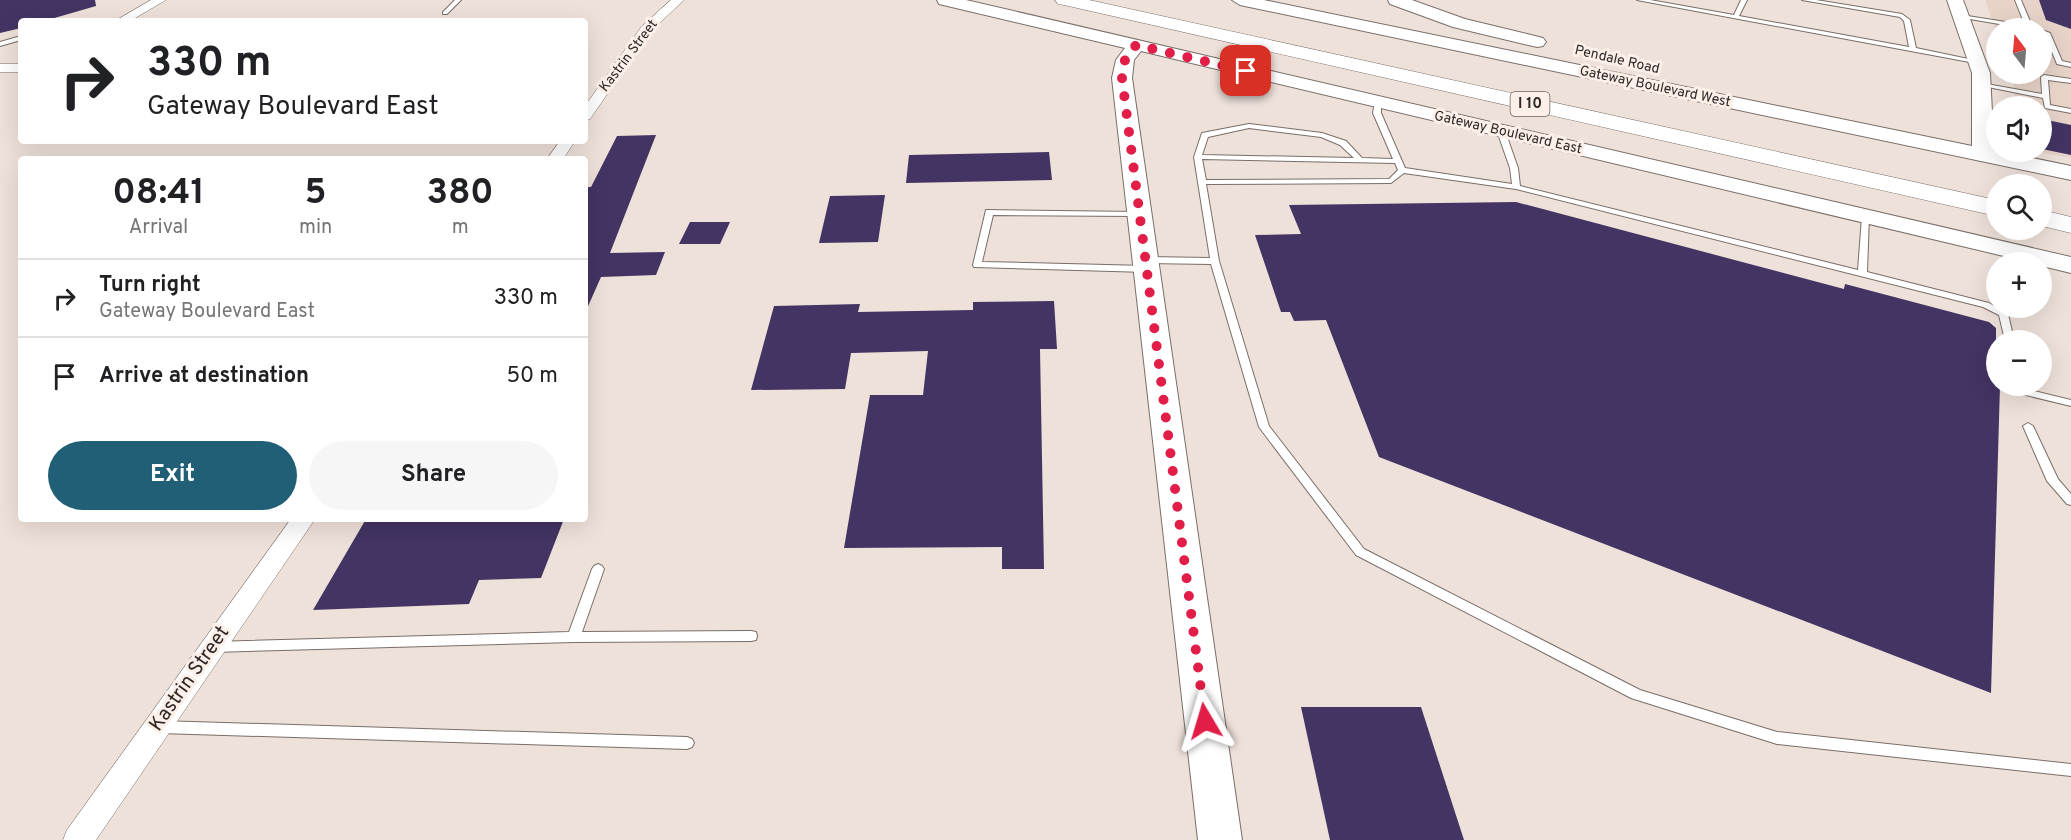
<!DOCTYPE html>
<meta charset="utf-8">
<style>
body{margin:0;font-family:Overpass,sans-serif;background:#f6f6f6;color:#202124;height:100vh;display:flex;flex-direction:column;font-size:22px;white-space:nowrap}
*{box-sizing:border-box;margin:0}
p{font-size:20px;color:#757577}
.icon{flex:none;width:33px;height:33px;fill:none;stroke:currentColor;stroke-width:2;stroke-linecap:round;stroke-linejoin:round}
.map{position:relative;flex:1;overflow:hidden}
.side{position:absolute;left:18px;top:156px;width:570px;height:366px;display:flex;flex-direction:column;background:#fff;border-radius:6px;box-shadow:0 6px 24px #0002}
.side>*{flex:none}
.hud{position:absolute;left:18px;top:18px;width:570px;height:126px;border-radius:6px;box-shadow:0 6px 24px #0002;background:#fff;color:#202124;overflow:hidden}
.needle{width:39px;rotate:344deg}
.buttons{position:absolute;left:1986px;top:18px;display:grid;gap:12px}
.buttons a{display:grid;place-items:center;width:66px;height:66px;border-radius:50%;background:#fff;box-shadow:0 6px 24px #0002;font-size:30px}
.pin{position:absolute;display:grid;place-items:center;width:51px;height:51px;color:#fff;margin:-26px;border-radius:12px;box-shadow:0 3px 9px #0006}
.me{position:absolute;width:66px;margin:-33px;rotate:353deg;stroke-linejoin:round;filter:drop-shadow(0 0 4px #0008)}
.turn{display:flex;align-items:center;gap:21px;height:126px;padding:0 30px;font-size:27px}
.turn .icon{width:78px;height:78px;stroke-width:2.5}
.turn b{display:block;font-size:42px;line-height:51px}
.eta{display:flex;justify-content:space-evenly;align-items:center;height:102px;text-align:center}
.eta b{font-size:36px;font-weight:700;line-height:42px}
.cta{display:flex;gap:12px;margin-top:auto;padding:12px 30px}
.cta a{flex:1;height:69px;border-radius:36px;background:#205f75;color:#fff;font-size:24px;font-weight:700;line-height:69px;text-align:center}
.cta a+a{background:#f6f6f6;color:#202124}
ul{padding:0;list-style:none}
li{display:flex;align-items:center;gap:18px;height:78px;padding:0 30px;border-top:2px solid #e0e0e0}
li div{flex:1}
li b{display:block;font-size:22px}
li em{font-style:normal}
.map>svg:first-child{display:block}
</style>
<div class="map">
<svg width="2071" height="840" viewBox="0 0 2071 840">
<rect width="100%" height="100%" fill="#eee1da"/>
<path fill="#e7d3c8" d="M 1985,0 L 2071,0 L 2071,158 L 2037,152 L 2042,152 L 2042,106 L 2015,106 L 2013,74 L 2042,74 L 2042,28 L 1996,30 Z"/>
<g fill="#433463">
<path d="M 0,0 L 95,0 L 96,6 L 44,21 L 21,21 L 21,28 L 0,33 Z"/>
<path d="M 2039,0 L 2071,0 L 2071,29 L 2046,20 Z"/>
<path d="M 2042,119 L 2071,125 L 2071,155 L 2042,149 Z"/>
<path d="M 656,135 L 610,253 L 665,252 L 656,275 L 601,277 L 585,313 L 585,187 L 591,187 L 617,136 Z"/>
<path d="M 1049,152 L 1052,180 L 906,183 L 909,155 Z"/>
<path d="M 885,195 L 878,242 L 819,243 L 830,196 Z"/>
<path d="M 1516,202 L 1844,289 L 1845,284 L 1989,322 L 1996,328 L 1996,386 L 2000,386 L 1991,693 L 1379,457 L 1326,320 L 1294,321 L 1290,312 L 1281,312 L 1255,235 L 1301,234 L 1289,205 Z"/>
<path d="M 690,222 L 730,222 L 720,244 L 679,244 Z"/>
<path d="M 1054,301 L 1057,349 L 1040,349 L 1044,569 L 1002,569 L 1002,547 L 844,548 L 870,395 L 923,395 L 928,351 L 851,353 L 845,389 L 751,390 L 774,306 L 860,304 L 858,312 L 973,310 L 973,302 Z"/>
<path d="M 366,519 L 564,519 L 541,578 L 479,580 L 469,604 L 313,610 Z"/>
<path d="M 1301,707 L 1421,707 L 1464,840 L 1330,840 Z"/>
</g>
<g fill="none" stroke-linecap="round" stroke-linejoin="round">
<g stroke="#796e68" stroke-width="2">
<g id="lane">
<path d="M 455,0 L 461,0 L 447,14 L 443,14 L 443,12 Z"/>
<path d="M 1637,0 L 1650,0 L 1734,15 L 1741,0 L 1747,0 L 1739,16 L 1909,47 L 1904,21 L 1900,17 L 1802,0 L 1816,0 L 1902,14 L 1910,20 L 1916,48 L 1978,61 L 1975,63 Z"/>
<path d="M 2015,0 L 2021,0 L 2032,26 L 2035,28 L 2023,28 L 1958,17 L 1961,15 L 2025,25 Z"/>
<path d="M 85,19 L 118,19 L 121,21 L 82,21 Z"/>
<path d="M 2042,30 L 2050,33 L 2062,61 L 2071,63 L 2071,67 L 2057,64 L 2045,35 L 2042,34 Z"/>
<path d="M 21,36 L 21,40 L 0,46 L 0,42 Z"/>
<path d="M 2044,75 L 2071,79 L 2071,83 L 2048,80 L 2050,105 L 2071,109 L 2071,113 L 2045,108 L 2043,98 L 1978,85 L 1981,83 L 2042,94 L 2041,77 Z"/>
<path d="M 1378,100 L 1381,102 L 1381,113 L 1405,168 L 1512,184 L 1510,168 L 1497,131 L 1501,129 L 1505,131 L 1518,168 L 1520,186 L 1858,270 L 1862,217 L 1866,215 L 1869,215 L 1867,272 L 1989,303 L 2008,314 L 2014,340 L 2005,340 L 1999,315 L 1983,307 L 1516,189 L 1404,173 L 1391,183 L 1206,184 L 1219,261 L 1269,426 L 1364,549 L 1640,690 L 1777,732 L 2071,764 L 2071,776 L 1777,744 L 1631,698 L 1356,555 L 1259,427 L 1211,264 L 1146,263 L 1142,260 L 1146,257 L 1210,258 L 1194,157 L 1202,133 L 1249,124 L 1322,133 L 1346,141 L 1362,158 L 1393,159 L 1373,113 L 1375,102 ZM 1249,128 L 1321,137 L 1340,145 L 1354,158 L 1202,155 L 1208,137 ZM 1202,159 L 1395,163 L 1398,170 L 1389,179 L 1206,180 Z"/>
<path d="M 986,210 L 1139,212 L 1143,214 L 1139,216 L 993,215 L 982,262 L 1147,266 L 1151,269 L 1147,272 L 974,267 L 973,265 Z"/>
<path d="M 2015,386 L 2025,386 L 2026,389 L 2071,400 L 2071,406 L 2017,393 Z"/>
<path d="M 2028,423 L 2033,426 L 2058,479 L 2071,494 L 2071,505 L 2067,504 L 2047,481 L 2023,426 Z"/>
<path d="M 598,564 L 602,566 L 604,569 L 582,632 L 751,631 L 756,632 L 757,636 L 756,640 L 751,641 L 574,642 L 213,652 L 208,651 L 206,647 L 208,643 L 213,642 L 569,632 L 592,569 L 594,566 Z"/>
<path d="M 160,721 L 687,737 L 692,739 L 694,743 L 692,747 L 687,749 L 160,733 L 155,731 L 153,727 L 155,723 Z"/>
</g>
</g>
<g stroke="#796e68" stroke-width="1">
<g id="street">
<path d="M 151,0 L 166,0 L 130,21 L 115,21 Z"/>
<path d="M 671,0 L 684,0 L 650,32 L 590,119 L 585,120 L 585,106 L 642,26 Z"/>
<rect x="0" y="64" width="21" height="8"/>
<path d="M 560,141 L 575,141 L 563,159 L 547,159 Z"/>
<path d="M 291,519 L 315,519 L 96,840 L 63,840 L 67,830 Z"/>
</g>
</g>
<g stroke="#796e68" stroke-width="2">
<g id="secondary">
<path d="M 937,0 L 966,0 L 2071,257 L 2071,273 L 2042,266 L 2042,262 L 2029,262 L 1141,51 L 1134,60 L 1132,78 L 1242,840 L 1198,840 L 1112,78 L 1116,60 L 1125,48 L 939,4 Z"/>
<path d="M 1232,0 L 1264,0 L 1972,146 L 1972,73 L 1947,0 L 1963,0 L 1990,73 L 1994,150 L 2071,166 L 2071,180 L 1240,5 Z"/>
<path d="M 1388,0 L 1412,0 L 1465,19 L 1543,38 L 1546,42 L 1543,46 L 1537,47 L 1453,27 L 1390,4 Z"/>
</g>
</g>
<g stroke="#796e68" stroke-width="1">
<g id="highway">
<path d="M 1055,0 L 1089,0 L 1996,200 L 1996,216 L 1064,5 L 1058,4 Z"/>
<path d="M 2042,210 L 2071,217 L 2071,233 L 2042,226 Z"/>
</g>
</g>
<use href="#lane" fill="#fff" fill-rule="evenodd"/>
<use href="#street" fill="#fff" fill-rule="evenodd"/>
<use href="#secondary" fill="#fff" fill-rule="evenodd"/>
<use href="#highway" fill="#fff" fill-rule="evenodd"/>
</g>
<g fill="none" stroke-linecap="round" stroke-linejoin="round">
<path stroke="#e11d48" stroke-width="10" stroke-dasharray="0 18" d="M 1205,721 L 1122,78 L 1125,60 L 1136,45 L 1246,71"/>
</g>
<g text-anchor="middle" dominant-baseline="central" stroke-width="6" stroke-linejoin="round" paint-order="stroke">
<g font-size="14" fill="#2d2826" stroke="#fbefe8">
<text transform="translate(629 56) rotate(-53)">Kastrin Street</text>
<text transform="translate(1617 60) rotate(13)">Pendale Road</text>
<text transform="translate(1655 87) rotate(12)">Gateway Boulevard West</text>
<text transform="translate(1508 133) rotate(13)">Gateway Boulevard East</text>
</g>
<rect fill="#fbefe8" stroke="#6b6460" stroke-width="1.5" x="1510.5" y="92" width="39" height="24" rx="4.5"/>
<g font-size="15" font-weight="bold" fill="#2d2826">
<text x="1530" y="104">I 10</text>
</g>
<g font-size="20" fill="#2d2826" stroke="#fbefe8">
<text transform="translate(190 679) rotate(-55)">Kastrin Street</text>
</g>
</g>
</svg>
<div class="buttons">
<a><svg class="needle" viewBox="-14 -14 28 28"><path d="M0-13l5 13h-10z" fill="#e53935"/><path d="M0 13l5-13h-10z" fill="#757577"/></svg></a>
<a><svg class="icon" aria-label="sound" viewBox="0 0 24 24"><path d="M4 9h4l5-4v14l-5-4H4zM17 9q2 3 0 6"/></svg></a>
<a><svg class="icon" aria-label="search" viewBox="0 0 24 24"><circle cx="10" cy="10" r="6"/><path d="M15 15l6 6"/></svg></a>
<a>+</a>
<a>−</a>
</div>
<div class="pin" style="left:1246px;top:71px;background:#d93025"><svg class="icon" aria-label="arrive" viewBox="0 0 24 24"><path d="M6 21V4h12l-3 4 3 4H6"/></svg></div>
<svg class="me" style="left:1205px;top:721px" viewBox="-20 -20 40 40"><path d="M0-17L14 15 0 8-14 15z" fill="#e11d48" stroke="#fff" stroke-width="4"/></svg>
<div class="hud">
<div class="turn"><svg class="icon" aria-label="right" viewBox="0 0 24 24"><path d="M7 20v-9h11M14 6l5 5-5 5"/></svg><div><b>330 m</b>Gateway Boulevard East</div></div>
</div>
<section class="side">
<div class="eta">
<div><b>08:41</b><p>Arrival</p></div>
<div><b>5</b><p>min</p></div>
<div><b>380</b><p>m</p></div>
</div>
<ul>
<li><svg class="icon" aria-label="right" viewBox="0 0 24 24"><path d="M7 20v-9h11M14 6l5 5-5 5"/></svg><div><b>Turn right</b><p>Gateway Boulevard East</p></div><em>330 m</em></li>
<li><svg class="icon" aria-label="arrive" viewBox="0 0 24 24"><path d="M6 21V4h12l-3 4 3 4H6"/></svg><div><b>Arrive at destination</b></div><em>50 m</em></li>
</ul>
<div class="cta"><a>Exit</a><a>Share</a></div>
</section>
</div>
